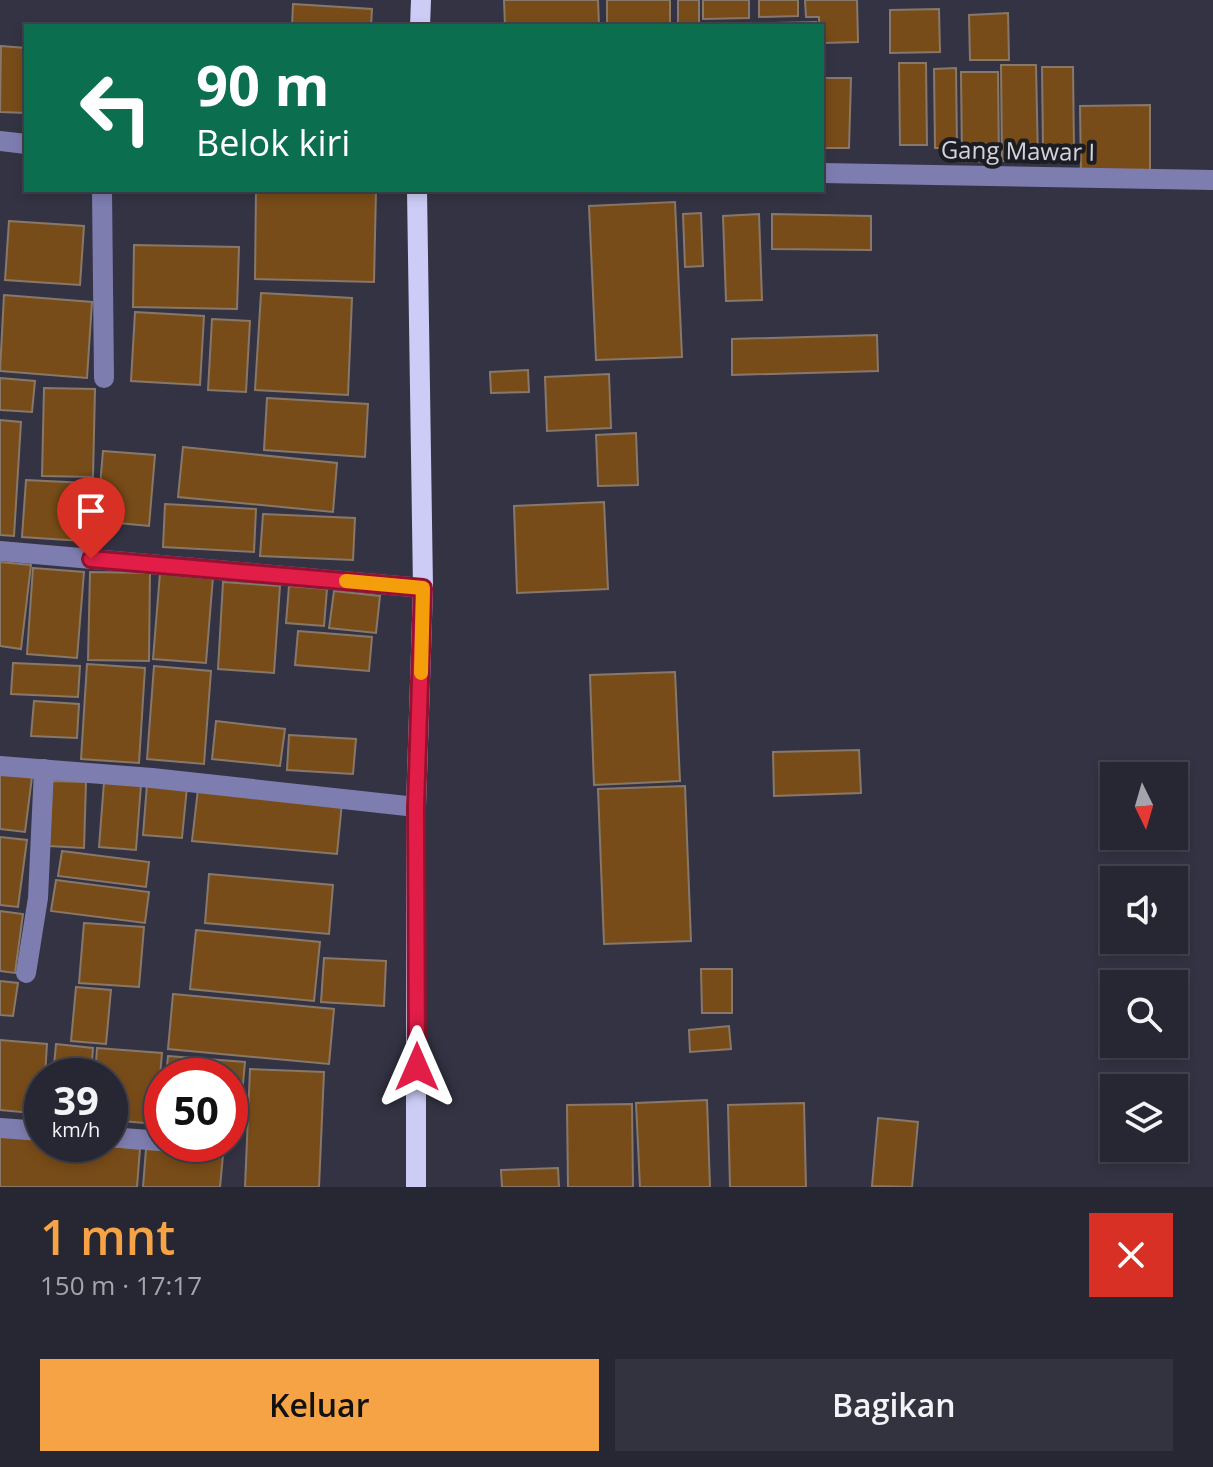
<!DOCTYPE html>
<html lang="id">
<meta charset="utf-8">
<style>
body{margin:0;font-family:"Open Sans",sans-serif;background:#33323f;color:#f1f3f6;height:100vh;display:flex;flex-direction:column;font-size:30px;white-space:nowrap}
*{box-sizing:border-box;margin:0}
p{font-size:26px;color:#a4a5ac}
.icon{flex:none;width:44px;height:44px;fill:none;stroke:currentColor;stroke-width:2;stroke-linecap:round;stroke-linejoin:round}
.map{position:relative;height:1187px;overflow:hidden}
.sheet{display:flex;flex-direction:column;background:#272633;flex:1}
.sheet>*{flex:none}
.hud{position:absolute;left:24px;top:24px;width:800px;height:168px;border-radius:0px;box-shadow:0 4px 12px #0003,0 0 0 2px #43434e;background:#0b6e4f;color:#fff;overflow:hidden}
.needle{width:52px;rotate:175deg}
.fabs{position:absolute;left:1100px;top:762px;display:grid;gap:16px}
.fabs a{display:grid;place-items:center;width:88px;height:88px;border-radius:0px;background:#272633;box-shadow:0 4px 12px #0003,0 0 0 2px #43434e;font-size:40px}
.speed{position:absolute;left:24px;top:1058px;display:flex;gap:16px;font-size:40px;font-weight:700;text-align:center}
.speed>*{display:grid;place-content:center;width:104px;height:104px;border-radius:50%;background:#272633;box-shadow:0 4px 12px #0003,0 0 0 2px #43434e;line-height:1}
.speed small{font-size:20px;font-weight:400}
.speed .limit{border:12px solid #d22;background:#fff;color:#111}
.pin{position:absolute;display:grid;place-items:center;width:68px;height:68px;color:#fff;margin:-82px -34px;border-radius:50% 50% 50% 0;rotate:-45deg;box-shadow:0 0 8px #0007}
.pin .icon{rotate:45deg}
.me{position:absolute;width:88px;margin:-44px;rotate:0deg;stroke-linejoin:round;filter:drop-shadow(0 0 6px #0008)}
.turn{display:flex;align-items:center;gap:28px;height:168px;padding:0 40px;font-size:36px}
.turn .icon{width:104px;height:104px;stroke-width:2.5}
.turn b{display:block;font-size:56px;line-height:68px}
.round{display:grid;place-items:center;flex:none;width:84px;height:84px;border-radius:0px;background:#33323f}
.head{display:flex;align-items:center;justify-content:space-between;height:136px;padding:0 40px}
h1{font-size:48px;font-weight:600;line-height:60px;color:#f5a345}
.action{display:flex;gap:16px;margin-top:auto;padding:16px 40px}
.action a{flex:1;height:92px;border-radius:0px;background:#f5a345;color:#111;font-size:32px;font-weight:600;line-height:92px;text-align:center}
.action a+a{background:#33323f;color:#f1f3f6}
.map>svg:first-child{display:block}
</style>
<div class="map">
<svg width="1213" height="1187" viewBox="0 0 1213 1187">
<rect width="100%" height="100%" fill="#343344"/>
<g fill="#784c18" stroke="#877869" stroke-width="2">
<path d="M 504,0 L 598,0 L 599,26 L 505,26 Z"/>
<rect x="607" y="0" width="63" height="26"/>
<rect x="678" y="0" width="21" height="26"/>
<path d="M 703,0 L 749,0 L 749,18 L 703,19 Z"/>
<path d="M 759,0 L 798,0 L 798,16 L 759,17 Z"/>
<path d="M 805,0 L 857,0 L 858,42 L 822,43 L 822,26 L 819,26 L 819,17 L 806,17 Z"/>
<path d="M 293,4 L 372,9 L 371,26 L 292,26 Z"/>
<path d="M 939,9 L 940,52 L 890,53 L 890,10 Z"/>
<path d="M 1008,13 L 1009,60 L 970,60 L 969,15 Z"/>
<path d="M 816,22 L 816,26 L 729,26 L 729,24 Z"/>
<path d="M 1,46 L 26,48 L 26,113 L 0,112 Z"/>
<path d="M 899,63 L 926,63 L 927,145 L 900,145 Z"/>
<path d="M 1001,65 L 1036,65 L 1038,161 L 1002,161 Z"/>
<path d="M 1042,67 L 1073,67 L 1074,151 L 1043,151 Z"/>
<path d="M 956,68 L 957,148 L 935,148 L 934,69 Z"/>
<path d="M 961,72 L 998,72 L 999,161 L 962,162 Z"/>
<path d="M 822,78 L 851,78 L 849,148 L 822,148 Z"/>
<path d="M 1150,105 L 1150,174 L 1081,175 L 1080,106 Z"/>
<path d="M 256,190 L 376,190 L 374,282 L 255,279 Z"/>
<path d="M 675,202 L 682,357 L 596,360 L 589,206 Z"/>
<path d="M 701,213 L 703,266 L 685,267 L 683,214 Z"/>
<path d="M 759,214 L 762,300 L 726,301 L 723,216 Z"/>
<path d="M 772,214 L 871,216 L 871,250 L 772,249 Z"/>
<path d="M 9,221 L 84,226 L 80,285 L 5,280 Z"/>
<path d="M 134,245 L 239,247 L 237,309 L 133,307 Z"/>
<path d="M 261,293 L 352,298 L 348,395 L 255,390 Z"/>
<path d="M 4,295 L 92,302 L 87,378 L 0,371 Z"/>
<path d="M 135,312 L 204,316 L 200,385 L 131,381 Z"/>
<path d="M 212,319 L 250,321 L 246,392 L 208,390 Z"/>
<path d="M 877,335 L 878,371 L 732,375 L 732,339 Z"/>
<path d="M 528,370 L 529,392 L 491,393 L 490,372 Z"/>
<path d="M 609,374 L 611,428 L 547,431 L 545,377 Z"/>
<path d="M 0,378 L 35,381 L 32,412 L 0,410 Z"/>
<path d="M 44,388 L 95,389 L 93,477 L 42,476 Z"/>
<path d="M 267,398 L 368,404 L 365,457 L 264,450 Z"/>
<path d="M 0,420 L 21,422 L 14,536 L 0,535 Z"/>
<path d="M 636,433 L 638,485 L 598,486 L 596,435 Z"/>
<path d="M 183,447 L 337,463 L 333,512 L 178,497 Z"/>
<path d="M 103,451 L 155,455 L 149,526 L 97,521 Z"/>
<path d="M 26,480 L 86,483 L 82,541 L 22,537 Z"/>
<path d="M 604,502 L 608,589 L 517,593 L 514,506 Z"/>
<path d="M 165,504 L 256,509 L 254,552 L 163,547 Z"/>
<path d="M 263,514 L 355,518 L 353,560 L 260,556 Z"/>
<path d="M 0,562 L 31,565 L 21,649 L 0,646 Z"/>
<path d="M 33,568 L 84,572 L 77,658 L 27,654 Z"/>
<path d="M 90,572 L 150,573 L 149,661 L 88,660 Z"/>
<path d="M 160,573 L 213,577 L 206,663 L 153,659 Z"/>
<path d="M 223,582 L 280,586 L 274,673 L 218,669 Z"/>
<path d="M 289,586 L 327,589 L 324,626 L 286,623 Z"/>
<path d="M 334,591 L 380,596 L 376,633 L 329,628 Z"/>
<path d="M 298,631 L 372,637 L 369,671 L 295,665 Z"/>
<path d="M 13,663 L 80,666 L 78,697 L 11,694 Z"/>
<path d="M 87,664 L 145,668 L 139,763 L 81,759 Z"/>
<path d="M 154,666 L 211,671 L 204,764 L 147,759 Z"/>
<path d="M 675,672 L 680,781 L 594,785 L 590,675 Z"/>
<path d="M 34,701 L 79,704 L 77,738 L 31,736 Z"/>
<path d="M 216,721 L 285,729 L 280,766 L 212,759 Z"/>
<path d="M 289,735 L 356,739 L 353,774 L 287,770 Z"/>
<path d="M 859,750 L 861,793 L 774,796 L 773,752 Z"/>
<path d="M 0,773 L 32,777 L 25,832 L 0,829 Z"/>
<path d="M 52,781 L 86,782 L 84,848 L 49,846 Z"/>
<path d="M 104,782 L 141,785 L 136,850 L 99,847 Z"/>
<path d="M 147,784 L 187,787 L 182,838 L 143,835 Z"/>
<path d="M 685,786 L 691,941 L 604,944 L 598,789 Z"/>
<path d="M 198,789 L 342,802 L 337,854 L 192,841 Z"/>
<path d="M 0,837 L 27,840 L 18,907 L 0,905 Z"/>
<path d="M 62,851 L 149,862 L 146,887 L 58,876 Z"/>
<path d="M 209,874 L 333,885 L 329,934 L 205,923 Z"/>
<path d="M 56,880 L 149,892 L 145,923 L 51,911 Z"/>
<path d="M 0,911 L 23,914 L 15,973 L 0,971 Z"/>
<path d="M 84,923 L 144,927 L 139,987 L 79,983 Z"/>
<path d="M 196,930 L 320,942 L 314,1001 L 190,989 Z"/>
<path d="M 324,958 L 386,961 L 384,1006 L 321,1002 Z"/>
<path d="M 701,969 L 732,969 L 732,1013 L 702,1013 Z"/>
<path d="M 0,981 L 18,983 L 13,1016 L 0,1015 Z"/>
<path d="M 76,987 L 111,990 L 106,1044 L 71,1041 Z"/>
<path d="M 173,994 L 334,1009 L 329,1064 L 168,1049 Z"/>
<path d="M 729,1026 L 731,1049 L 690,1052 L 689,1030 Z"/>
<path d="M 0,1040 L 47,1044 L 45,1076 L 42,1076 L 42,1114 L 0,1110 Z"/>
<path d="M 56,1044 L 93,1048 L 91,1076 L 53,1076 Z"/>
<path d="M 97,1048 L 162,1053 L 156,1124 L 110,1120 L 110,1076 L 95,1076 Z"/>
<path d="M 168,1056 L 245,1062 L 239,1127 L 230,1126 L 230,1076 L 166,1076 Z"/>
<path d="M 250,1069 L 324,1072 L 319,1187 L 245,1187 Z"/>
<path d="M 707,1100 L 710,1187 L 640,1187 L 636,1103 Z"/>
<path d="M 804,1103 L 806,1187 L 730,1187 L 728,1105 Z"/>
<path d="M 632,1104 L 633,1187 L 568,1187 L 567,1105 Z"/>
<path d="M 878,1118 L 918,1122 L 912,1187 L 872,1186 Z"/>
<path d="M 0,1136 L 42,1140 L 42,1144 L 89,1144 L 140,1149 L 137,1187 L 0,1187 Z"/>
<path d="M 146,1149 L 223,1155 L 220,1187 L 143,1187 Z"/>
<path d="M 558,1168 L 559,1187 L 502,1187 L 501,1170 Z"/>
</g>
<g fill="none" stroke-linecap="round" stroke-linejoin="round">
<g stroke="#7e7db0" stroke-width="20">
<path d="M 0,141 L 26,144"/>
<path d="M 822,173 L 1213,180"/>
<path d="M 102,190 L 104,378"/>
<path d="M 0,551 L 423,588"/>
<path d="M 0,766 L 152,778 L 416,807"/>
<path d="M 26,973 L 38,898 L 44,769"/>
<path d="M 0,1128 L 42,1131"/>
<path d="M 110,1137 L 162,1141"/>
</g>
<g stroke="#ccccf6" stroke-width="20">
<path d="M 420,26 L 421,0"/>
<path d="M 416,1187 L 416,807 L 423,588 L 417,190"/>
</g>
</g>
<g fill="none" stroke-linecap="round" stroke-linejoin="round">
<g stroke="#92132f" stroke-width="20">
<path id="route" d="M 91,559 L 423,588 L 416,807 L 417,1067"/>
</g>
<use href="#route" stroke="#e11d48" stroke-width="14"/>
<path stroke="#f59e0b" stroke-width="14" d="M 346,581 L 423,588 L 421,673"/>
</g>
<g text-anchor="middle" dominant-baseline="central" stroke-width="8" stroke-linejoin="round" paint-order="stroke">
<g font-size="24" fill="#d3d3dd" stroke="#1c1c23">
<text transform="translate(1018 150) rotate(1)">Gang Mawar I</text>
</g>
</g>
</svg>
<div class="fabs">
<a><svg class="needle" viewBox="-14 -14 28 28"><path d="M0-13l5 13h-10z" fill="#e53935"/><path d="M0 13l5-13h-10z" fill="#a4a5ac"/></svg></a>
<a><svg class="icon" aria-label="sound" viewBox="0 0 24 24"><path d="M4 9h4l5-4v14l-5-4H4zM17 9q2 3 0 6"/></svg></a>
<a><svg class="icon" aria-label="search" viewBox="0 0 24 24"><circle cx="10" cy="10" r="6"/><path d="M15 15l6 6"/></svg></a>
<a><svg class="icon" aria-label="layers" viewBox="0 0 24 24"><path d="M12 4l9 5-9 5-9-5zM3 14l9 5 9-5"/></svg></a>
</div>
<div class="speed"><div>39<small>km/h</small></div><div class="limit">50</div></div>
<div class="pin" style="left:91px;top:559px;background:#d93025"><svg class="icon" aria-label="arrive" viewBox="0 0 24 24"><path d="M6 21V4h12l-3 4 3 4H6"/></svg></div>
<svg class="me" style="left:417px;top:1067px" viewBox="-20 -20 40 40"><path d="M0-17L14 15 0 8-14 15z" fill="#e11d48" stroke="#fff" stroke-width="4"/></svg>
<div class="hud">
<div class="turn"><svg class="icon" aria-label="left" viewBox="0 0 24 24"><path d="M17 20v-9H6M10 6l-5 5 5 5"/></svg><div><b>90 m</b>Belok kiri</div></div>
</div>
</div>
<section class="sheet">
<div class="head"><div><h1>1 mnt</h1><p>150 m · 17:17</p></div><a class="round" style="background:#d93025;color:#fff"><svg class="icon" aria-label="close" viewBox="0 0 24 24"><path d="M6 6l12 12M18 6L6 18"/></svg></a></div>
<div class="action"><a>Keluar</a><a>Bagikan</a></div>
</section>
